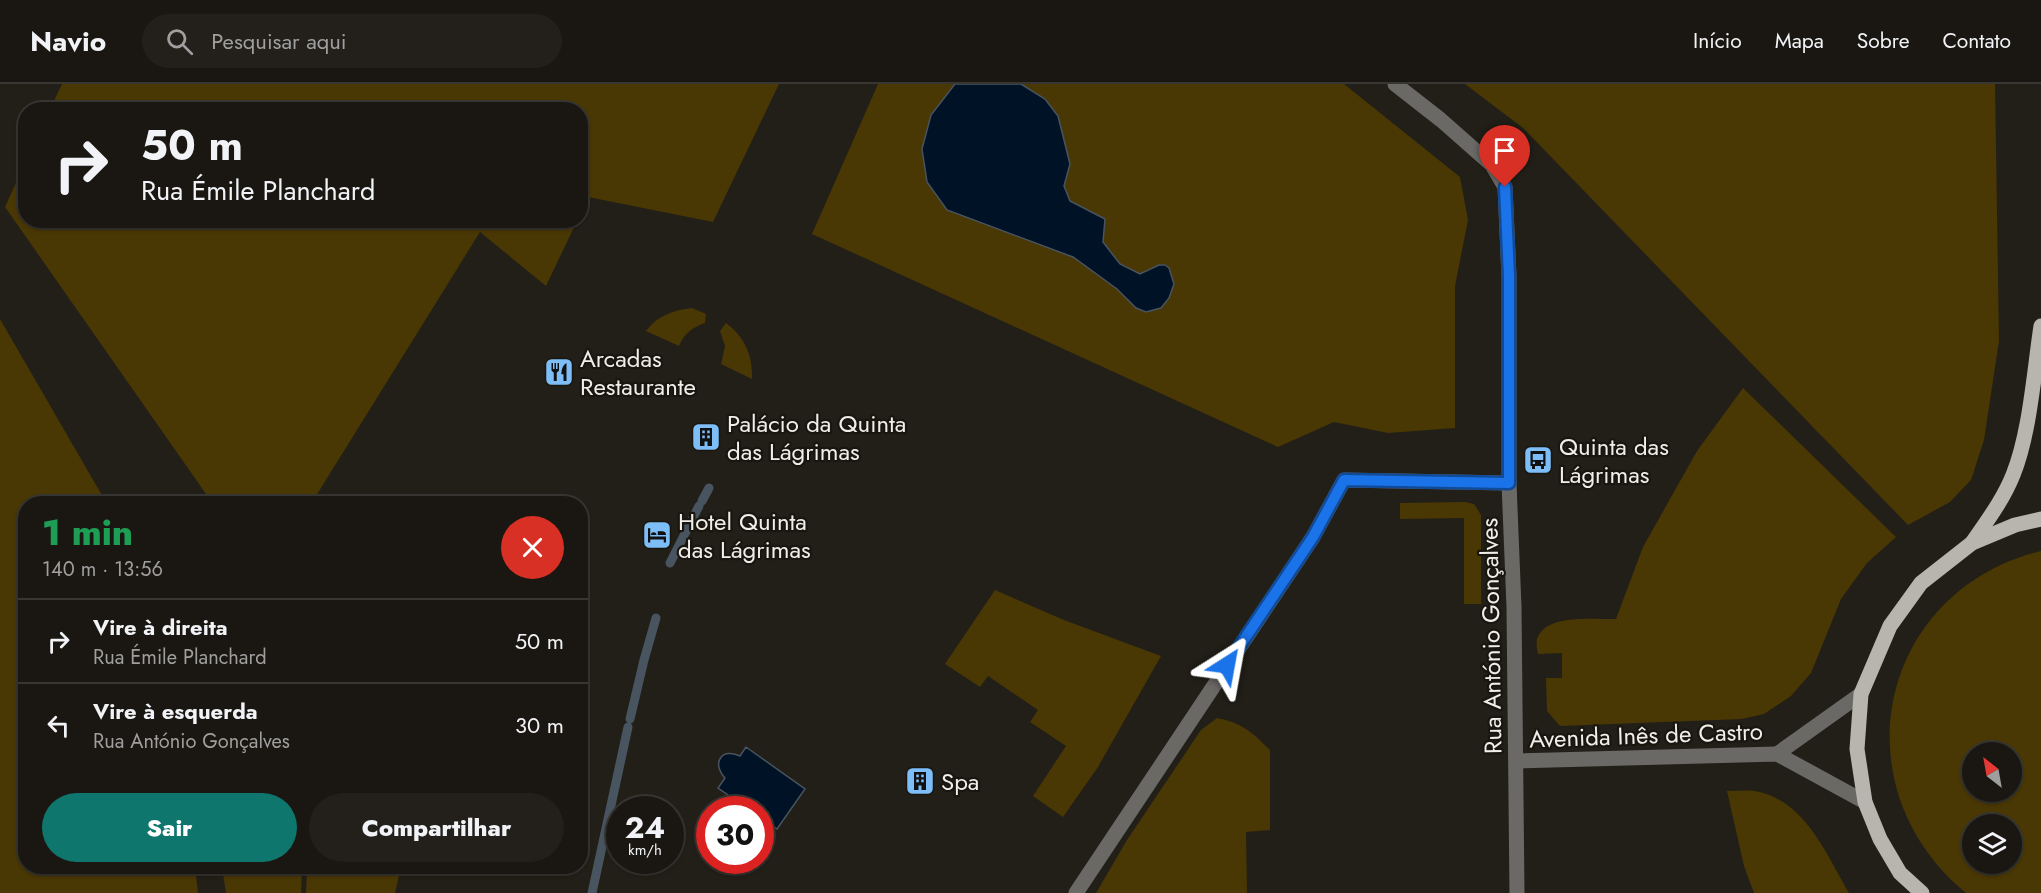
<!DOCTYPE html>
<html lang="pt">
<meta charset="utf-8">
<style>
body{margin:0;font-family:Jost,sans-serif;background:#23201b;color:#f1f3f6;height:100vh;display:flex;flex-direction:column;font-size:22px;white-space:nowrap}
*{box-sizing:border-box;margin:0}
p{font-size:20px;color:#9f9f9f}
.icon{flex:none;width:33px;height:33px;fill:none;stroke:currentColor;stroke-width:2;stroke-linecap:round;stroke-linejoin:round}
.map{position:relative;flex:1;overflow:hidden}
.sheet{position:absolute;left:18px;top:412px;width:570px;height:378px;display:flex;flex-direction:column;background:#1a1712;border-radius:24px;box-shadow:0 2px 4px #0004,0 0 0 2px #383632}
.sheet>*{flex:none}
.banner{position:absolute;left:18px;top:18px;width:570px;height:126px;border-radius:24px;box-shadow:0 2px 4px #0004,0 0 0 2px #383632;background:#1a1712;color:#f1f3f6;overflow:hidden}
.needle{width:39px;rotate:329deg}
.fabs{position:absolute;left:1962px;top:658px;display:grid;gap:12px}
.fabs a{display:grid;place-items:center;width:60px;height:60px;border-radius:50%;background:#1a1712;box-shadow:0 2px 4px #0004,0 0 0 2px #383632;font-size:30px}
.speed{position:absolute;left:606px;top:712px;display:flex;gap:12px;font-size:30px;font-weight:700;text-align:center}
.speed>*{display:grid;place-content:center;width:78px;height:78px;border-radius:50%;background:#1a1712;box-shadow:0 2px 4px #0004,0 0 0 2px #383632;line-height:1}
.speed small{font-size:15px;font-weight:400}
.speed .limit{border:9px solid #d22;background:#fff;color:#111}
.pin{position:absolute;display:grid;place-items:center;width:51px;height:51px;color:#fff;margin:-62px -26px;border-radius:50% 50% 50% 0;rotate:-45deg;box-shadow:0 0 6px #0007}
.pin .icon{rotate:45deg}
.me{position:absolute;width:66px;margin:-33px;rotate:34deg;stroke-linejoin:round;filter:drop-shadow(0 0 4px #0008)}
.turn{display:flex;align-items:center;gap:21px;height:126px;padding:0 24px;font-size:27px}
.turn .icon{width:78px;height:78px;stroke-width:2.5}
.turn b{display:block;font-size:42px;line-height:51px}
.round{display:grid;place-items:center;flex:none;width:63px;height:63px;border-radius:32px;background:#23201b}
.overview{display:flex;align-items:center;justify-content:space-between;height:102px;padding:0 24px}
h1{font-size:36px;font-weight:800;line-height:45px;color:#1e9e55}
.button{display:flex;gap:12px;margin-top:auto;padding:12px 24px}
.button a{flex:1;height:69px;border-radius:36px;background:#0f766e;color:#fff;font-size:24px;font-weight:800;line-height:69px;text-align:center}
.button a+a{background:#23201b;color:#f1f3f6}
ul{padding:0;list-style:none}
li{display:flex;align-items:center;gap:18px;height:84px;padding:0 24px;border-top:2px solid #383632}
li div{flex:1}
li b{display:block;font-size:22px}
li em{font-style:normal}
header{display:flex;align-items:center;gap:36px;box-sizing:border-box;height:84px;padding:0 30px;background:#1a1712;border-bottom:2px solid #383632}
header strong{font-size:28px}
nav{display:flex;gap:33px;margin-inline-start:auto;font-size:21px}
.search{width:420px;height:54px;background:#23201b;display:flex;align-items:center;gap:15px;box-sizing:border-box;padding:0 21px;border-radius:33px;color:#9f9f9f;font-size:22px}
.map>svg:first-child{display:block}
</style>
<header>
<strong>Navio</strong>
<div class="search"><svg class="icon" aria-label="search" viewBox="0 0 24 24"><circle cx="10" cy="10" r="6"/><path d="M15 15l6 6"/></svg>Pesquisar aqui</div>
<nav><a>Início</a><a>Mapa</a><a>Sobre</a><a>Contato</a></nav>
</header>
<div class="map">
<svg width="2041" height="809" viewBox="0 0 2041 809">
<rect width="100%" height="100%" fill="#221f18"/>
<g fill="#493704" fill-rule="evenodd">
<path d="M 62,0 L 779,0 L 713,138 L 588,113 L 581,129 L 580,26 L 50,25 Z"/>
<path d="M 878,0 L 1344,0 L 1460,93 L 1468,136 L 1455,202 L 1455,344 L 1388,349 L 1334,338 L 1278,363 L 812,150 Z"/>
<path d="M 1465,0 L 1995,0 L 1999,257 L 1984,356 L 1971,396 L 1950,418 L 1908,441 L 1523,44 Z"/>
<path d="M 25,79 L 26,136 L 577,137 L 546,202 L 480,148 L 311,420 L 213,420 L 5,123 Z"/>
<path d="M 692,224 L 706,230 L 705,239 C 692,244 685,248 679,262 L 646,247 C 657,232 673,226 692,224 Z"/>
<path d="M 0,235 L 107,420 L 26,420 L 26,783 L 195,783 L 198,809 L 0,809 Z"/>
<path d="M 726,239 C 745,253 753,272 752,295 L 721,280 L 725,262 L 720,247 Z"/>
<path d="M 1743,304 L 1896,453 L 1867,479 L 1841,515 L 1811,589 L 1791,612 L 1764,630 L 1742,635 L 1560,642 L 1547,627 L 1546,594 L 1562,594 L 1562,569 L 1538,570 C 1537,565 1536,559 1537,555 C 1546,529 1594,536 1616,535 L 1643,463 L 1697,367 Z"/>
<path d="M 1465,418 L 1474,420 L 1481,431 L 1481,520 L 1464,520 L 1464,434 L 1400,435 L 1400,419 Z"/>
<path d="M 2041,467 L 2041,809 L 1966,809 C 1837,703 1878,507 2041,467 ZM 1972,669 L 2012,669 L 2012,708 L 1972,708 ZM 1972,741 L 2012,741 L 2012,780 L 1972,780 Z"/>
<path d="M 995,506 L 1064,536 L 1161,572 L 1098,683 L 1063,733 L 1033,712 L 1066,662 L 1030,638 L 1038,626 L 988,592 L 980,603 L 945,580 Z"/>
<path d="M 1217,634 C 1242,639 1252,648 1270,666 L 1270,746 L 1246,748 L 1247,809 L 1096,809 L 1127,756 L 1201,646 Z"/>
<path d="M 1727,707 C 1736,707 1746,706 1755,707 C 1805,716 1826,770 1849,809 L 1754,809 L 1744,782 Z"/>
<path d="M 222,783 L 302,783 L 301,809 L 226,809 Z"/>
<path d="M 307,783 L 401,783 L 395,809 L 306,809 Z"/>
</g>
<g fill="#001225" stroke="#485460" stroke-width="1.5">
<path d="M 955,0 L 1021,0 L 1045,15 L 1058,32 L 1070,80 L 1064,102 L 1070,117 L 1105,135 L 1103,158 L 1120,180 L 1140,190 L 1159,181 L 1165,181 L 1169,184 L 1174,200 L 1169,214 L 1161,224 L 1146,228 L 1136,224 L 1117,205 L 1073,173 L 947,126 L 927,98 L 922,65 L 931,31 Z"/>
<path d="M 746,663 L 805,705 L 777,745 L 761,733 L 760,726 L 750,726 L 718,704 L 725,694 C 711,679 722,663 740,672 Z"/>
</g>
<g fill="none" stroke-linecap="round" stroke-linejoin="round">
<g stroke="#485460" stroke-width="9">
<path d="M 702,417 L 709,404"/>
<path d="M 670,479 L 699,422"/>
<path d="M 630,635 L 644,576 L 656,534"/>
<path d="M 592,809 L 628,643"/>
</g>
<g stroke="#6b6966" stroke-width="15">
<path d="M 1395,0 L 1441,36 L 1492,81 L 1505,103 L 1509,192 L 1509,399 L 1514,523 L 1517,809"/>
<path d="M 1777,670 L 1861,610"/>
<path d="M 1517,677 L 1777,670 L 1865,718"/>
<path d="M 1076,809 L 1313,453 L 1344,396 L 1509,399"/>
</g>
<g stroke="#b8b5ae" stroke-width="15">
<path d="M 1972,459 C 1987,437 2003,416 2013,391 C 2030,349 2034,288 2041,242"/>
<path d="M 1922,809 L 1900,789 L 1880,755 L 1865,718 L 1857,665 L 1861,610 L 1890,542 L 1921,499 L 1972,459 L 2015,441 L 2041,435"/>
</g>
</g>
<g fill="none" stroke-linecap="round" stroke-linejoin="round">
<g stroke="#114b97" stroke-width="15">
<path id="route" d="M 1227,581 L 1313,453 L 1344,396 L 1509,399 L 1509,192 L 1505,103"/>
</g>
<use href="#route" stroke="#1a73e8" stroke-width="10"/>
</g>
<defs>
<g id="restaurant-square" transform="scale(1.5)"><rect x="-9" y="-9" width="18" height="18" rx="4" fill="#7dbef9" stroke="#19160f"/><path d="M-5-6h1v4h1v-4h1v4h1v-4h1v5L-1.5 .5V6h-2V.5L-5-1ZM5-6V6H3V1.5H1.5Q1.5-4 5-6Z" fill="#111"/></g>
<g id="building-square" transform="scale(1.5)"><rect x="-9" y="-9" width="18" height="18" rx="4" fill="#7dbef9" stroke="#19160f"/><path d="M-4-6H4V6H1V3H-1V6H-4ZM-2.5-4.3h1.7v1.8h-1.7ZM.8-4.3h1.7v1.8H.8ZM-2.5-1h1.7V.8h-1.7ZM.8-1h1.7V.8H.8Z" fill="#111"/></g>
<g id="bus-square" transform="scale(1.5)"><rect x="-9" y="-9" width="18" height="18" rx="4" fill="#7dbef9" stroke="#19160f"/><path d="M-5-6H5V4H4V6H2V4H-2V6H-4V4H-5ZM-3.5-4V0h7V-4ZM-3.5 1.2v1.5H-2V1.2ZM2 1.2v1.5H3.5V1.2Z" fill="#111"/></g>
<g id="hotel-square" transform="scale(1.5)"><rect x="-9" y="-9" width="18" height="18" rx="4" fill="#7dbef9" stroke="#19160f"/><path d="M-6-4.5h1.5V1H6V5H4.5V3h-9V5H-6ZM-4 0a1.8 1.8 0 1 1 3.6 0ZM.5 0V-2.5h3Q6-2.5 6 0Z" fill="#111"/></g>
</defs>
<g fill-rule="evenodd">
<use href="#restaurant-square" x="559" y="288"/>
<use href="#building-square" x="706" y="353"/>
<use href="#bus-square" x="1538" y="376"/>
<use href="#hotel-square" x="657" y="451"/>
<use href="#building-square" x="920" y="697"/>
</g>
<g text-anchor="middle" dominant-baseline="central" stroke-width="4.5" stroke-linejoin="round" paint-order="stroke">
<g font-size="24" fill="#f0eee9" stroke="#19160f" text-anchor="start">
<text x="580" y="274">Arcadas<tspan x="580" dy="28">Restaurante</tspan></text>
<text x="727" y="339">Palácio da Quinta<tspan x="727" dy="28">das Lágrimas</tspan></text>
<text x="1559" y="362">Quinta das<tspan x="1559" dy="28">Lágrimas</tspan></text>
<text x="678" y="437">Hotel Quinta<tspan x="678" dy="28">das Lágrimas</tspan></text>
<text x="941" y="697">Spa</text>
</g>
<g font-size="24" fill="#f0eee9" stroke="#19160f">
<text transform="translate(1491 552) rotate(-91)">Rua António Gonçalves</text>
<text transform="translate(1646 651) rotate(-2)">Avenida Inês de Castro</text>
</g>
</g>
</svg>
<div class="fabs">
<a><svg class="needle" viewBox="-14 -14 28 28"><path d="M0-13l5 13h-10z" fill="#e53935"/><path d="M0 13l5-13h-10z" fill="#9f9f9f"/></svg></a>
<a><svg class="icon" aria-label="layers" viewBox="0 0 24 24"><path d="M12 4l9 5-9 5-9-5zM3 14l9 5 9-5"/></svg></a>
</div>
<div class="speed"><div>24<small>km/h</small></div><div class="limit">30</div></div>
<div class="pin" style="left:1505px;top:103px;background:#d93025"><svg class="icon" aria-label="arrive" viewBox="0 0 24 24"><path d="M6 21V4h12l-3 4 3 4H6"/></svg></div>
<svg class="me" style="left:1227px;top:581px" viewBox="-20 -20 40 40"><path d="M0-17L14 15 0 8-14 15z" fill="#1a73e8" stroke="#fff" stroke-width="4"/></svg>
<div class="banner">
<div class="turn"><svg class="icon" aria-label="right" viewBox="0 0 24 24"><path d="M7 20v-9h11M14 6l5 5-5 5"/></svg><div><b>50 m</b>Rua Émile Planchard</div></div>
</div>
<section class="sheet">
<div class="overview"><div><h1>1 min</h1><p>140 m · 13:56</p></div><a class="round" style="background:#d93025;color:#fff"><svg class="icon" aria-label="close" viewBox="0 0 24 24"><path d="M6 6l12 12M18 6L6 18"/></svg></a></div>
<ul>
<li><svg class="icon" aria-label="right" viewBox="0 0 24 24"><path d="M7 20v-9h11M14 6l5 5-5 5"/></svg><div><b>Vire à direita</b><p>Rua Émile Planchard</p></div><em>50 m</em></li>
<li><svg class="icon" aria-label="left" viewBox="0 0 24 24"><path d="M17 20v-9H6M10 6l-5 5 5 5"/></svg><div><b>Vire à esquerda</b><p>Rua António Gonçalves</p></div><em>30 m</em></li>
</ul>
<div class="button"><a>Sair</a><a>Compartilhar</a></div>
</section>
</div>
